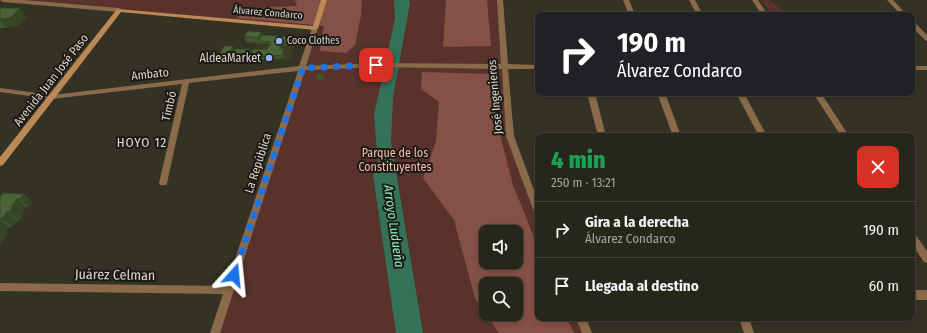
<!DOCTYPE html>
<html lang="es">
<meta charset="utf-8">
<style>
body{margin:0;font-family:"Fira Sans Condensed",sans-serif;background:#333228;color:#f1f3f6;height:100vh;display:flex;flex-direction:column;font-size:15px;white-space:nowrap}
*{box-sizing:border-box;margin:0}
p{font-size:13px;color:#a4a5a3}
.icon{flex:none;width:22px;height:22px;fill:none;stroke:currentColor;stroke-width:2;stroke-linecap:round;stroke-linejoin:round}
.map{position:relative;flex:1;overflow:hidden}
.panel{position:absolute;left:535px;top:133px;width:380px;height:188px;display:flex;flex-direction:column;background:#27261b;border-radius:8px;box-shadow:0 2px 6px #0003,0 0 0 1px #43433a}
.panel>*{flex:none}
.hud{position:absolute;left:535px;top:12px;width:380px;height:84px;border-radius:8px;box-shadow:0 2px 6px #0003,0 0 0 1px #43433a;background:#202124;color:#fff;overflow:hidden}
.controls{position:absolute;left:479px;top:225px;display:grid;gap:8px}
.controls a{display:grid;place-items:center;width:44px;height:44px;border-radius:8px;background:#27261b;box-shadow:0 2px 6px #0003,0 0 0 1px #43433a;font-size:20px}
.pin{position:absolute;display:grid;place-items:center;width:34px;height:34px;color:#fff;margin:-17px;border-radius:8px;box-shadow:0 2px 6px #0006}
.me{position:absolute;width:44px;margin:-22px;rotate:18deg;stroke-linejoin:round;filter:drop-shadow(0 0 3px #0008)}
.turn{display:flex;align-items:center;gap:14px;height:84px;padding:0 16px;font-size:18px}
.turn .icon{width:52px;height:52px;stroke-width:2.5}
.turn b{display:block;font-size:28px;line-height:34px}
.round{display:grid;place-items:center;flex:none;width:42px;height:42px;border-radius:8px;background:#333228}
.summary{display:flex;align-items:center;justify-content:space-between;height:68px;padding:0 16px}
h1{font-size:24px;font-weight:800;line-height:30px;color:#1e9e55}
ul{padding:0;list-style:none}
li{display:flex;align-items:center;gap:12px;height:56px;padding:0 16px;border-top:1px solid #43433a}
li div{flex:1}
li b{display:block;font-size:15px}
li em{font-style:normal}
.map>svg:first-child{display:block}
</style>
<div class="map">
<svg width="927" height="333" viewBox="0 0 927 333">
<rect width="100%" height="100%" fill="#343224"/>
<path fill="#3e3a25" d="M 261,35 L 297,39 L 290,59 L 248,64 Z"/>
<g fill="#59332b" fill-rule="evenodd">
<path d="M 3,0 L 500,0 L 510,136 L 538,212 L 538,318 L 581,318 L 587,333 L 215,333 L 315,28 ZM 486,232 L 516,232 L 516,262 L 486,262 ZM 486,284 L 516,284 L 516,314 L 486,314 Z"/>
<path d="M 761,0 L 769,0 L 789,15 L 772,15 Z"/>
</g>
<g fill="#855045" fill-rule="evenodd">
<path d="M 295,0 L 362,0 L 361,15 L 355,45 L 346,53 L 320,51 L 321,39 L 324,26 L 237,18 L 240,12 L 268,7 L 297,6 Z"/>
<path d="M 446,0 L 487,0 L 491,46 L 443,47 Z"/>
<path d="M 422,72 L 490,74 L 497,123 L 513,185 L 538,247 L 538,318 L 567,318 L 574,333 L 499,333 L 486,314 L 516,314 L 516,284 L 486,284 L 486,314 L 475,298 L 454,220 L 423,178 L 436,141 L 439,102 L 421,89 ZM 486,232 L 516,232 L 516,262 L 486,262 Z"/>
</g>
<path fill="#357159" d="M 394,0 L 409,0 L 410,3 L 393,97 L 391,142 L 423,333 L 396,333 L 373,175 L 378,164 L 374,115 L 395,19 Z"/>
<g fill="none" stroke-linecap="round" stroke-linejoin="round">
<g fill="#8a6a4b" fill-rule="evenodd">
<path d="M 0,0 L 23,0 L 119,8 L 122,10 L 119,12 L 3,2 Z"/>
<path d="M 497,0 L 503,0 L 508,64 L 538,65 L 538,69 L 508,69 L 514,136 L 538,201 L 538,216 L 535,215 L 534,212 L 506,136 L 502,69 L 376,67 L 305,70 L 220,333 L 210,333 L 223,294 L 0,291 L 0,283 L 226,286 L 298,71 L 189,83 L 167,183 L 166,185 L 160,185 L 159,183 L 182,84 L 52,99 L 0,92 L 0,88 L 52,95 L 299,66 L 312,28 L 315,26 L 318,28 L 306,66 L 376,63 L 501,64 Z"/>
<path d="M 623,0 L 629,0 L 635,15 L 629,15 Z"/>
<path d="M 689,0 L 695,0 L 703,15 L 697,15 Z"/>
<path d="M 752,0 L 758,0 L 768,15 L 762,15 Z"/>
<path d="M 887,0 L 893,0 L 907,15 L 901,15 Z"/>
<path d="M 912,21 L 914,22 L 927,35 L 927,41 L 925,40 L 912,27 Z"/>
<rect x="912" y="66" width="15" height="4"/>
<path d="M 587,93 L 595,93 L 606,136 L 598,136 Z"/>
<path d="M 657,93 L 665,93 L 681,136 L 673,136 Z"/>
<path d="M 736,93 L 744,93 L 767,136 L 759,136 Z"/>
<path d="M 813,93 L 821,93 L 849,136 L 841,136 Z"/>
<path d="M 912,233 L 915,234 L 927,251 L 927,263 L 924,262 L 912,244 Z"/>
<rect x="912" y="290" width="15" height="10"/>
<path d="M 576,318 L 586,318 L 592,333 L 582,333 Z"/>
<path d="M 739,318 L 749,318 L 754,333 L 744,333 Z"/>
</g>
<path fill="#bb8956" fill-rule="evenodd" d="M 321,0 L 327,0 L 318,28 L 315,30 L 121,12 L 3,165 L 0,166 L 0,157 L 117,9 L 313,26 Z"/>
</g>
<g fill="#40562f">
<path d="M 0,8 L 26,17 L 17,26 L 6,28 L 0,28 Z"/>
<path d="M 261,32 L 262,35 L 292,40 L 289,46 L 284,46 L 282,49 L 284,52 L 284,58 L 233,63 L 232,60 L 230,63 L 221,63 L 218,57 L 234,49 L 250,49 L 251,52 L 267,49 L 270,44 L 246,42 L 244,36 Z"/>
<path d="M 323,74 L 324,77 L 324,80 L 317,80 L 316,77 Z"/>
<path d="M 3,193 L 33,202 L 29,207 L 26,207 L 22,214 L 23,215 L 19,221 L 17,221 L 12,227 L 9,227 L 6,233 L 7,234 L 0,244 L 0,196 L 1,196 Z"/>
</g>
<g fill="#344626">
<path d="M 20,8 L 26,17 L 17,26 L 6,28 L 0,20 L 0,19 Z"/>
<path d="M 261,32 L 264,38 L 259,41 L 258,38 Z"/>
<path d="M 291,37 L 292,40 L 289,46 L 288,43 Z"/>
<path d="M 283,43 L 284,46 L 280,52 L 279,49 Z"/>
<path d="M 233,46 L 235,53 L 230,56 L 232,60 L 230,63 L 227,57 Z"/>
<path d="M 283,48 L 284,52 L 284,58 L 283,55 Z"/>
<path d="M 250,49 L 252,55 L 248,58 L 250,61 L 247,55 Z"/>
<path d="M 24,194 L 33,202 L 29,207 L 20,199 Z"/>
<path d="M 17,199 L 26,207 L 22,214 L 23,215 L 19,221 L 9,212 L 11,207 Z"/>
<path d="M 7,212 L 17,221 L 12,227 L 2,219 Z"/>
<path d="M 0,220 L 9,227 L 6,233 L 7,234 L 0,244 Z"/>
</g>
<g fill="#4b6437" stroke="#344626">
<path d="M 0,8 L 20,8 L 10,18 L 0,19 Z"/>
<path d="M 248,31 L 261,32 L 258,38 L 244,36 Z"/>
<path d="M 262,35 L 291,37 L 288,43 L 283,43 L 279,49 L 283,48 L 283,55 L 248,58 L 252,50 L 267,49 L 271,42 L 259,41 Z"/>
<path d="M 224,46 L 233,46 L 227,57 L 218,57 Z"/>
<path d="M 234,49 L 250,49 L 247,55 L 230,56 Z"/>
<path d="M 323,74 L 323,77 L 316,77 L 316,75 Z"/>
<path d="M 3,193 L 24,194 L 20,199 L 17,199 L 11,207 L 13,207 L 9,212 L 7,212 L 2,219 L 0,219 L 0,196 L 1,196 Z"/>
</g>
<g fill="none" stroke-linecap="round" stroke-linejoin="round">
<path stroke="#1a73e8" stroke-width="7" stroke-dasharray="0 12.6" d="M 234,275 L 303,68 L 376,65"/>
</g>
<g fill="#95b6fd" stroke="#1b1913" stroke-width="1.5">
<circle cx="279" cy="41" r="4"/>
<circle cx="269" cy="58" r="4"/>
</g>
<g text-anchor="middle" dominant-baseline="central" stroke-width="4" stroke-linejoin="round" paint-order="stroke">
<g font-size="10" fill="#d9d7ce" stroke="#1b1913">
<text transform="translate(268 13) rotate(5)">Álvarez Condarco</text>
</g>
<g font-size="10" fill="#d9d7ce" stroke="#1b1913" text-anchor="start">
<text x="287" y="41">Coco Clothes</text>
</g>
<g font-size="12" fill="#d9d7ce" stroke="#1b1913" text-anchor="end">
<text x="261" y="58">AldeaMarket</text>
</g>
<g font-size="12" fill="#d9d7ce" stroke="#1b1913">
<text transform="translate(150 74) rotate(-6)">Ambato</text>
<text transform="translate(51 80) rotate(-52)">Avenida Juan José Paso</text>
<text transform="translate(495 97) rotate(-95)">José Ingenieros</text>
<text transform="translate(169 106) rotate(-77)">Timbó</text>
<text transform="translate(258 163) rotate(-72)">La República</text>
</g>
<g font-size="12" fill="#fdb8aa" stroke="#1b1913">
<text x="395" y="153">Parque de los<tspan x="395" dy="14">Constituyentes</tspan></text>
</g>
<g font-size="13" letter-spacing="1" fill="#e0ddcb" stroke="#1b1913">
<text x="142" y="142">HOYO 12</text>
</g>
<g font-size="13" font-style="italic" fill="#8ce7c0" stroke="#1b1913">
<text transform="translate(394 226) rotate(82)">Arroyo Ludueña</text>
</g>
<g font-size="14" fill="#d9d7ce" stroke="#1b1913">
<text transform="translate(115 275) rotate(1)">Juárez Celman</text>
</g>
</g>
</svg>
<div class="controls">
<a><svg class="icon" aria-label="sound" viewBox="0 0 24 24"><path d="M4 9h4l5-4v14l-5-4H4zM17 9q2 3 0 6"/></svg></a>
<a><svg class="icon" aria-label="search" viewBox="0 0 24 24"><circle cx="10" cy="10" r="6"/><path d="M15 15l6 6"/></svg></a>
</div>
<div class="pin" style="left:376px;top:65px;background:#d93025"><svg class="icon" aria-label="arrive" viewBox="0 0 24 24"><path d="M6 21V4h12l-3 4 3 4H6"/></svg></div>
<svg class="me" style="left:234px;top:275px" viewBox="-20 -20 40 40"><path d="M0-17L14 15 0 8-14 15z" fill="#1a73e8" stroke="#fff" stroke-width="4"/></svg>
<div class="hud">
<div class="turn"><svg class="icon" aria-label="right" viewBox="0 0 24 24"><path d="M7 20v-9h11M14 6l5 5-5 5"/></svg><div><b>190 m</b>Álvarez Condarco</div></div>
</div>
<section class="panel">
<div class="summary"><div><h1>4 min</h1><p>250 m · 13:21</p></div><a class="round" style="background:#d93025;color:#fff"><svg class="icon" aria-label="close" viewBox="0 0 24 24"><path d="M6 6l12 12M18 6L6 18"/></svg></a></div>
<ul>
<li><svg class="icon" aria-label="right" viewBox="0 0 24 24"><path d="M7 20v-9h11M14 6l5 5-5 5"/></svg><div><b>Gira a la derecha</b><p>Álvarez Condarco</p></div><em>190 m</em></li>
<li><svg class="icon" aria-label="arrive" viewBox="0 0 24 24"><path d="M6 21V4h12l-3 4 3 4H6"/></svg><div><b>Llegada al destino</b></div><em>60 m</em></li>
</ul>
</section>
</div>
